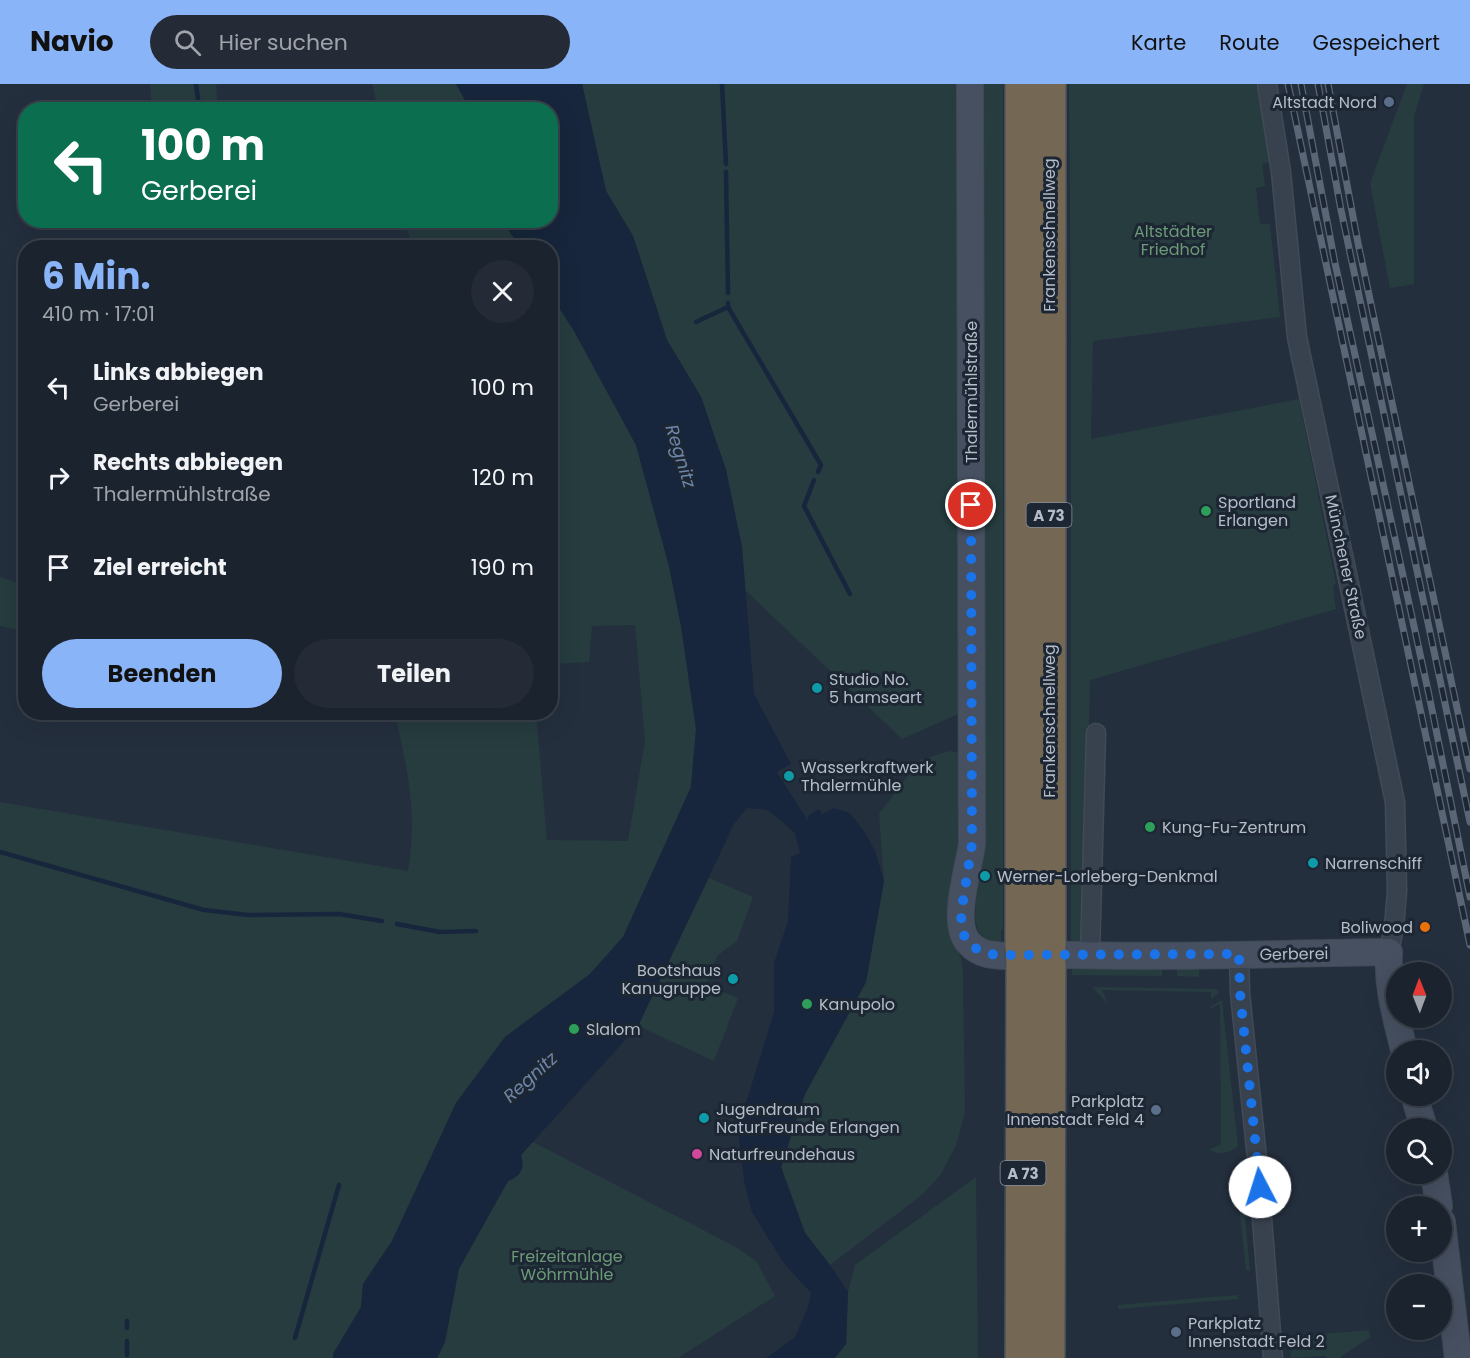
<!DOCTYPE html>
<html lang="de">
<meta charset="utf-8">
<style>
body{margin:0;font-family:Poppins,sans-serif;background:#242b36;color:#f1f3f6;height:100vh;display:flex;flex-direction:column;font-size:22px;white-space:nowrap}
*{box-sizing:border-box;margin:0}
p{font-size:20px;color:#a0a4aa}
.icon{flex:none;width:33px;height:33px;fill:none;stroke:currentColor;stroke-width:2;stroke-linecap:round;stroke-linejoin:round}
.map{position:relative;flex:1;overflow:hidden}
.panel{position:absolute;left:18px;top:156px;width:540px;height:480px;display:flex;flex-direction:column;background:#1b232e;border-radius:24px;box-shadow:0 6px 24px #0002,0 0 0 2px #39404a}
.panel>*{flex:none}
.hud{position:absolute;left:18px;top:18px;width:540px;height:126px;border-radius:24px;box-shadow:0 6px 24px #0002,0 0 0 2px #39404a;background:#0b6e4f;color:#fff;overflow:hidden}
.needle{width:39px;rotate:359deg}
.buttons{position:absolute;left:1386px;top:878px;display:grid;gap:12px}
.buttons a{display:grid;place-items:center;width:66px;height:66px;border-radius:50%;background:#1b232e;box-shadow:0 6px 24px #0002,0 0 0 2px #39404a;font-size:30px}
.pin{position:absolute;display:grid;place-items:center;width:51px;height:51px;color:#fff;margin:-26px;border:3px solid #fff;border-radius:50%;box-shadow:0 2px 6px #0007}
.me{position:absolute;width:66px;margin:-33px;rotate:355deg;stroke-linejoin:round;filter:drop-shadow(0 0 4px #0008)}
.turn{display:flex;align-items:center;gap:21px;height:126px;padding:0 24px;font-size:27px}
.turn .icon{width:78px;height:78px;stroke-width:2.5}
.turn b{display:block;font-size:42px;line-height:51px}
.round{display:grid;place-items:center;flex:none;width:63px;height:63px;border-radius:32px;background:#242b36}
.head{display:flex;align-items:center;justify-content:space-between;height:102px;padding:0 24px}
h1{font-size:36px;font-weight:700;line-height:45px;color:#8ab4f8}
.action{display:flex;gap:12px;margin-top:auto;padding:12px 24px}
.action a{flex:1;height:69px;border-radius:36px;background:#8ab4f8;color:#111;font-size:24px;font-weight:700;line-height:69px;text-align:center}
.action a+a{background:#242b36;color:#f1f3f6}
ul{padding:0;list-style:none}
li{display:flex;align-items:center;gap:18px;height:90px;padding:0 24px}
li div{flex:1}
li b{display:block;font-size:22px}
li em{font-style:normal}
header{display:flex;align-items:center;gap:36px;box-sizing:border-box;height:84px;padding:0 30px;background:#8ab4f8;color:#111}
header strong{font-size:28px}
nav{display:flex;gap:33px;margin-inline-start:auto;font-size:21px}
.search{width:420px;height:54px;background:#242b36;display:flex;align-items:center;gap:15px;box-sizing:border-box;padding:0 21px;border-radius:33px;color:#a0a4aa;font-size:22px}
.map>svg:first-child{display:block}
</style>
<header>
<strong>Navio</strong>
<div class="search"><svg class="icon" aria-label="search" viewBox="0 0 24 24"><circle cx="10" cy="10" r="6"/><path d="M15 15l6 6"/></svg>Hier suchen</div>
<nav><a>Karte</a><a>Route</a><a>Gespeichert</a></nav>
</header>
<div class="map">
<svg width="1470" height="1274" viewBox="0 0 1470 1274">
<rect width="100%" height="100%" fill="#242f3e"/>
<g fill="#263c3f">
<path d="M 150,0 L 219,0 L 216,1 L 218,25 L 152,25 Z"/>
<path d="M 372,0 L 456,0 L 470,25 L 378,25 Z"/>
<path d="M 582,0 L 963,0 L 965,627 L 902,655 L 745,506 L 742,463 L 726,386 L 701,313 L 667,256 L 633,152 L 606,107 Z"/>
<path d="M 983,0 L 1003,0 L 1003,845 L 1001,846 L 1001,864 L 985,855 L 978,847 L 975,836 L 976,815 L 983,774 L 984,733 Z"/>
<path d="M 1069,0 L 1256,0 L 1271,77 L 1262,80 L 1265,102 L 1256,104 L 1260,140 L 1270,140 L 1280,233 L 1093,257 L 1091,355 L 1299,315 L 1336,499 L 1333,502 L 1336,525 L 1090,596 L 1085,859 L 1071,864 L 1071,260 Z"/>
<path d="M 1407,0 L 1424,0 L 1414,32 L 1414,200 L 1390,204 L 1370,99 Z"/>
<path d="M 405,137 L 502,137 L 520,163 L 412,163 Z"/>
<path d="M 551,211 L 574,247 L 636,361 L 669,482 L 681,542 L 696,645 L 691,703 L 623,853 L 590,890 L 505,953 L 456,1019 L 392,1157 L 363,1200 L 361,1223 L 333,1270 L 333,1274 L 0,1274 L 0,718 L 408,787 C 418,729 407,684 395,629 L 536,629 L 547,756 L 628,757 L 645,657 L 635,541 L 592,542 L 589,578 L 551,580 Z"/>
<path d="M 0,493 L 25,501 L 25,547 L 0,542 Z"/>
<path d="M 949,667 L 959,669 L 965,679 L 953,853 L 961,874 L 963,888 L 965,1028 L 956,1061 L 941,1090 L 923,1110 L 830,1181 L 805,1149 L 781,1083 L 805,1010 L 866,898 L 884,797 L 879,730 L 920,676 Z"/>
<path d="M 709,794 L 753,813 L 737,857 L 717,872 L 706,901 L 738,914 L 714,977 L 638,942 Z"/>
<path d="M 1072,878 L 1190,884 L 1199,886 L 1199,893 L 1177,892 L 1177,884 L 1162,884 L 1162,892 L 1072,891 Z"/>
<path d="M 1092,903 L 1214,905 L 1218,907 L 1218,910 L 1211,915 L 1211,908 L 1102,906 L 1108,920 Z"/>
<path d="M 1222,916 L 1238,1062 C 1228,1070 1221,1071 1209,1066 L 1221,1060 L 1220,920 L 1210,925 L 1210,923 Z"/>
<path d="M 533,1058 L 736,1163 L 757,1178 L 775,1212 L 678,1274 L 437,1274 L 445,1258 L 458,1185 L 508,1097 C 521,1093 525,1084 521,1071 Z"/>
<path d="M 976,1093 L 978,1274 L 835,1274 L 846,1260 L 848,1208 L 855,1181 Z"/>
<path d="M 1243,1111 L 1250,1187 L 1246,1186 L 1238,1112 Z"/>
<path d="M 1237,1211 L 1238,1215 L 1118,1225 L 1118,1221 Z"/>
<path d="M 1369,1246 L 1370,1253 L 1339,1274 L 1327,1274 L 1325,1272 L 1290,1274 L 1291,1259 L 1299,1252 Z"/>
</g>
<path fill="#17263c" d="M 456,0 L 582,0 L 606,107 L 633,152 L 667,256 L 701,313 L 726,386 L 742,463 L 754,610 L 791,680 L 777,688 L 808,737 L 808,732 L 819,725 L 822,730 L 834,724 L 850,729 L 864,747 L 875,767 L 884,797 L 866,898 L 805,1010 L 781,1083 L 805,1149 L 830,1181 L 848,1208 L 846,1260 L 835,1274 L 766,1274 L 795,1253 L 808,1223 L 811,1209 L 783,1178 L 752,1128 L 744,1097 L 738,1045 L 774,928 L 774,879 L 788,837 L 791,773 L 800,769 L 795,749 L 768,726 L 747,724 L 734,740 L 638,942 L 521,1071 C 525,1084 521,1092 508,1097 L 459,1185 L 445,1258 L 437,1274 L 333,1274 L 333,1270 L 361,1223 L 363,1200 L 392,1157 L 456,1019 L 505,953 L 590,890 L 623,853 L 691,703 L 696,645 L 681,542 L 669,482 L 636,361 L 574,247 L 551,211 L 550,164 L 520,163 L 502,137 L 550,136 L 550,26 L 470,25 Z"/>
<g fill="none" stroke-linecap="round" stroke-linejoin="round">
<g stroke="#17263c" stroke-width="4.5">
<path d="M 196,0 L 199,22"/>
<path d="M 722,0 L 726,80"/>
<path d="M 726,88 L 728,209"/>
<path d="M 728,219 L 728,223 L 821,381 L 818,388"/>
<path d="M 696,238 L 728,223"/>
<path d="M 814,396 L 804,422 L 850,510"/>
<path d="M 0,768 L 204,826 L 248,831 L 339,830 L 382,837"/>
<path d="M 397,840 L 440,848 L 476,847"/>
<path d="M 127,1244 L 127,1237"/>
<path d="M 295,1254 L 339,1101"/>
<path d="M 127,1257 L 127,1271"/>
</g>
<g stroke="#414a57" stroke-width="21">
<g id="minor">
<path d="M 1267,0 L 1281,88 L 1297,253 L 1395,718 L 1397,807 L 1394,843 L 1389,868"/>
<path d="M 1239,870 L 1240,909 L 1258,1084 L 1273,1274"/>
<path d="M 1090,871 L 1096,649"/>
</g>
</g>
<g stroke="#414a57" stroke-width="28">
<g id="secondary">
<path d="M 970,0 L 972,760 C 969,784 951,838 968,858 C 973,864 979,868 987,870 C 1011,875 1048,870 1074,871 C 1179,874 1284,869 1389,868 C 1387,904 1396,932 1404,966"/>
<path d="M 1414,1011 L 1424,1044"/>
<path d="M 1434,1089 L 1439,1122"/>
<path d="M 1442,1138 L 1458,1274"/>
</g>
</g>
<g stroke="#434c59" stroke-width="36">
<g id="motorway">
<path d="M 1049,0 L 1049,862"/>
<path d="M 1022,862 L 1022,0"/>
<path d="M 1022,1274 L 1023,882"/>
<path d="M 1048,1274 L 1049,882"/>
</g>
</g>
<use href="#minor" stroke="#38414e" stroke-width="18"/>
<use href="#secondary" stroke="#465061" stroke-width="26"/>
<use href="#motorway" stroke="#746855" stroke-width="33"/>
<g stroke="#5a6575" stroke-width="7">
<g id="rail">
<path d="M 1288,0 L 1470,861"/>
<path d="M 1301,0 L 1335,179 L 1429,611 L 1470,813"/>
<path d="M 1318,0 L 1341,126 L 1470,738"/>
<path d="M 1328,0 L 1358,159 L 1470,685"/>
</g>
</g>
<use href="#rail" stroke="#1d2633" stroke-width="4.5" stroke-dasharray="14" stroke-linecap="butt"/>
<g stroke="#434c59" stroke-width="36" stroke-linecap="butt">
<g id="motorway-bridge">
<path d="M 1022,862 L 1023,882"/>
<path d="M 1049,862 L 1049,882"/>
</g>
</g>
<use href="#motorway-bridge" stroke="#746855" stroke-width="33"/>
</g>
<g fill="none" stroke-linecap="round" stroke-linejoin="round">
<path stroke="#1a73e8" stroke-width="10" stroke-dasharray="0 18" d="M 971,421 L 972,760 L 961,830 L 962,846 L 966,856 L 973,863 L 988,870 L 1001,871 L 1239,870 L 1240,909 L 1260,1103"/>
</g>
<g fill="#5c6f8a" stroke="#1d2633" stroke-width="2">
<circle cx="1389" cy="18" r="6"/>
<circle cx="1156" cy="1026" r="6"/>
<circle cx="1176" cy="1248" r="6"/>
</g>
<g fill="#2e9e5b" stroke="#1d2633" stroke-width="2">
<circle cx="1206" cy="427" r="6"/>
<circle cx="1150" cy="743" r="6"/>
<circle cx="807" cy="920" r="6"/>
<circle cx="574" cy="945" r="6"/>
</g>
<g fill="#0f9aa8" stroke="#1d2633" stroke-width="2">
<circle cx="817" cy="604" r="6"/>
<circle cx="789" cy="692" r="6"/>
<circle cx="1313" cy="779" r="6"/>
<circle cx="985" cy="792" r="6"/>
<circle cx="733" cy="895" r="6"/>
<circle cx="704" cy="1034" r="6"/>
</g>
<circle fill="#e8710a" stroke="#1d2633" stroke-width="2" cx="1425" cy="843" r="6"/>
<circle fill="#d1479c" stroke="#1d2633" stroke-width="2" cx="697" cy="1070" r="6"/>
<g text-anchor="middle" dominant-baseline="central" stroke-width="6" stroke-linejoin="round" paint-order="stroke">
<g fill="#1d2633" stroke="#878f9c" stroke-width="1.5">
<rect x="1026.5" y="419" width="45" height="24" rx="4.5"/>
<rect x="1000.5" y="1077" width="45" height="24" rx="4.5"/>
</g>
<g font-size="15" font-weight="bold" fill="#b4bcc9">
<text x="1049" y="431">A 73</text>
<text x="1023" y="1089">A 73</text>
</g>
<g font-size="16" fill="#b4bcc9" stroke="#1d2633" text-anchor="start">
<text x="1377" y="18" text-anchor="end">Altstadt Nord</text>
<text x="1218" y="418">Sportland<tspan x="1218" dy="18">Erlangen</tspan></text>
<text x="829" y="595">Studio No.<tspan x="829" dy="18">5 hamseart</tspan></text>
<text x="801" y="683">Wasserkraftwerk<tspan x="801" dy="18">Thalermühle</tspan></text>
<text x="1162" y="743">Kung-Fu-Zentrum</text>
<text x="1325" y="779">Narrenschiff</text>
<text x="997" y="792">Werner-Lorleberg-Denkmal</text>
<text x="1413" y="843" text-anchor="end">Boliwood</text>
<text x="721" y="886" text-anchor="end">Bootshaus<tspan x="721" dy="18">Kanugruppe</tspan></text>
<text x="819" y="920">Kanupolo</text>
<text x="586" y="945">Slalom</text>
<text x="1144" y="1017" text-anchor="end">Parkplatz<tspan x="1144" dy="18">Innenstadt Feld 4</tspan></text>
<text x="716" y="1025">Jugendraum<tspan x="716" dy="18">NaturFreunde Erlangen</tspan></text>
<text x="709" y="1070">Naturfreundehaus</text>
<text x="1188" y="1239">Parkplatz<tspan x="1188" dy="18">Innenstadt Feld 2</tspan></text>
</g>
<g font-size="16" fill="#6b9a76" stroke="#1d2633">
<text x="1173" y="147">Altstädter<tspan x="1173" dy="18">Friedhof</tspan></text>
<text x="567" y="1172">Freizeitanlage<tspan x="567" dy="18">Wöhrmühle</tspan></text>
</g>
<g font-size="16" fill="#b4bcc9" stroke="#1d2633">
<text transform="translate(1049 151) rotate(-90)">Frankenschnellweg</text>
<text transform="translate(971 308) rotate(-90)">Thalermühlstraße</text>
<text transform="translate(1346 483) rotate(78)">Münchener Straße</text>
<text transform="translate(1049 637) rotate(-90)">Frankenschnellweg</text>
<text transform="translate(1294 870) rotate(-1)">Gerberei</text>
</g>
<g font-size="18" font-style="italic" fill="#6d86a8" stroke="#1d2633">
<text transform="translate(681 372) rotate(73)">Regnitz</text>
<text transform="translate(530 993) rotate(-42)">Regnitz</text>
</g>
</g>
</svg>
<div class="buttons">
<a><svg class="needle" viewBox="-14 -14 28 28"><path d="M0-13l5 13h-10z" fill="#e53935"/><path d="M0 13l5-13h-10z" fill="#a0a4aa"/></svg></a>
<a><svg class="icon" aria-label="sound" viewBox="0 0 24 24"><path d="M4 9h4l5-4v14l-5-4H4zM17 9q2 3 0 6"/></svg></a>
<a><svg class="icon" aria-label="search" viewBox="0 0 24 24"><circle cx="10" cy="10" r="6"/><path d="M15 15l6 6"/></svg></a>
<a>+</a>
<a>−</a>
</div>
<div class="pin" style="left:971px;top:421px;background:#d93025"><svg class="icon" aria-label="arrive" viewBox="0 0 24 24"><path d="M6 21V4h12l-3 4 3 4H6"/></svg></div>
<svg class="me" style="left:1260px;top:1103px" viewBox="-20 -20 40 40"><circle r="19" fill="#fff"/><path d="M0-13L10 11 0 6-10 11z" fill="#1a73e8"/></svg>
<div class="hud">
<div class="turn"><svg class="icon" aria-label="left" viewBox="0 0 24 24"><path d="M17 20v-9H6M10 6l-5 5 5 5"/></svg><div><b>100 m</b>Gerberei</div></div>
</div>
<section class="panel">
<div class="head"><div><h1>6 Min.</h1><p>410 m · 17:01</p></div><a class="round"><svg class="icon" aria-label="close" viewBox="0 0 24 24"><path d="M6 6l12 12M18 6L6 18"/></svg></a></div>
<ul>
<li><svg class="icon" aria-label="left" viewBox="0 0 24 24"><path d="M17 20v-9H6M10 6l-5 5 5 5"/></svg><div><b>Links abbiegen</b><p>Gerberei</p></div><em>100 m</em></li>
<li><svg class="icon" aria-label="right" viewBox="0 0 24 24"><path d="M7 20v-9h11M14 6l5 5-5 5"/></svg><div><b>Rechts abbiegen</b><p>Thalermühlstraße</p></div><em>120 m</em></li>
<li><svg class="icon" aria-label="arrive" viewBox="0 0 24 24"><path d="M6 21V4h12l-3 4 3 4H6"/></svg><div><b>Ziel erreicht</b></div><em>190 m</em></li>
</ul>
<div class="action"><a>Beenden</a><a>Teilen</a></div>
</section>
</div>
